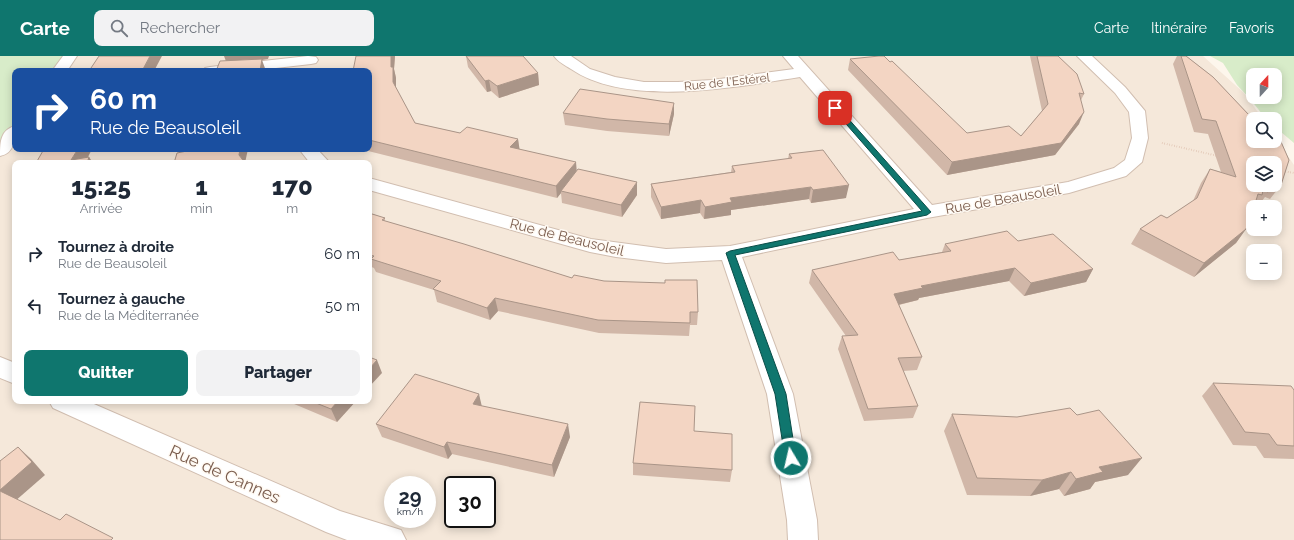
<!DOCTYPE html>
<html lang="fr">
<meta charset="utf-8">
<style>
body{margin:0;font-family:Raleway,sans-serif;background:#f2f2f3;color:#1f2937;height:100vh;display:flex;flex-direction:column;font-size:15px;white-space:nowrap}
*{box-sizing:border-box;margin:0}
p{font-size:13px;color:#747a83}
.icon{flex:none;width:22px;height:22px;fill:none;stroke:currentColor;stroke-width:2;stroke-linecap:round;stroke-linejoin:round}
.map{position:relative;flex:1;overflow:hidden}
.sheet{position:absolute;left:12px;top:104px;width:360px;height:244px;display:flex;flex-direction:column;background:#fff;border-radius:8px;box-shadow:0 2px 10px #0003}
.sheet>*{flex:none}
.hud{position:absolute;left:12px;top:12px;width:360px;height:84px;border-radius:8px;box-shadow:0 2px 10px #0003;background:#1a4fa0;color:#fff;overflow:hidden}
.needle{width:26px;rotate:21deg}
.fabs{position:absolute;left:1246px;top:12px;display:grid;gap:8px}
.fabs a{display:grid;place-items:center;width:36px;height:36px;border-radius:8px;background:#fff;box-shadow:0 2px 10px #0003;font-size:20px}
.speed{position:absolute;left:384px;top:420px;display:flex;gap:8px;font-size:20px;font-weight:700;text-align:center}
.speed>*{display:grid;place-content:center;width:52px;height:52px;border-radius:50%;background:#fff;box-shadow:0 2px 10px #0003;line-height:1}
.speed small{font-size:10px;font-weight:400}
.speed .limit{border:2px solid #111;border-radius:6px;background:#fff;color:#111}
.pin{position:absolute;display:grid;place-items:center;width:34px;height:34px;color:#fff;margin:-17px;border-radius:8px;box-shadow:0 2px 6px #0006}
.me{position:absolute;width:44px;margin:-22px;rotate:351deg;stroke-linejoin:round;filter:drop-shadow(0 0 3px #0008)}
.turn{display:flex;align-items:center;gap:14px;height:84px;padding:0 12px;font-size:18px}
.turn .icon{width:52px;height:52px;stroke-width:2.5}
.turn b{display:block;font-size:28px;line-height:34px}
.eta{display:flex;justify-content:space-evenly;align-items:center;height:68px;text-align:center}
.eta b{font-size:24px;font-weight:800;line-height:28px}
.cta{display:flex;gap:8px;margin-top:auto;padding:8px 12px}
.cta a{flex:1;height:46px;border-radius:8px;background:#0f766e;color:#fff;font-size:16px;font-weight:800;line-height:46px;text-align:center}
.cta a+a{background:#f2f2f3;color:#1f2937}
ul{padding:0;list-style:none}
li{display:flex;align-items:center;gap:12px;height:52px;padding:0 12px}
li div{flex:1}
li b{display:block;font-size:15px}
li em{font-style:normal}
header{display:flex;align-items:center;gap:24px;box-sizing:border-box;height:56px;padding:0 20px;background:#0f766e;color:#fff}
header strong{font-size:19px}
nav{display:flex;gap:22px;margin-inline-start:auto;font-size:14px}
.search{width:280px;height:36px;background:#f2f2f3;display:flex;align-items:center;gap:10px;box-sizing:border-box;padding:0 14px;border-radius:8px;color:#747a83;font-size:15px}
.map>svg:first-child{display:block}
</style>
<header>
<strong>Carte</strong>
<div class="search"><svg class="icon" aria-label="search" viewBox="0 0 24 24"><circle cx="10" cy="10" r="6"/><path d="M15 15l6 6"/></svg>Rechercher</div>
<nav><a>Carte</a><a>Itinéraire</a><a>Favoris</a></nav>
</header>
<div class="map">
<svg width="1294" height="484" viewBox="0 0 1294 484">
<rect width="100%" height="100%" fill="#fdf6ec"/>
<path fill="#f5e8da" fill-rule="evenodd" d="M 0,0 L 1203,0 L 1244,37 L 1263,63 L 1253,63 L 1253,85 L 1275,85 L 1275,81 L 1294,109 L 1294,484 L 0,484 ZM 15,15 L 369,15 L 369,93 L 15,93 ZM 15,107 L 369,107 L 369,345 L 15,345 ZM 1253,107 L 1275,107 L 1275,129 L 1253,129 ZM 1253,151 L 1275,151 L 1275,173 L 1253,173 ZM 1253,195 L 1275,195 L 1275,217 L 1253,217 ZM 393,429 L 427,429 L 427,463 L 393,463 ZM 453,429 L 487,429 L 487,463 L 453,463 Z"/>
<g fill="#d8ecc9" fill-rule="evenodd">
<path d="M 0,0 L 70,0 L 59,15 L 15,15 L 15,75 L 0,95 Z"/>
<path d="M 1210,0 L 1294,0 L 1294,87 L 1275,71 L 1275,63 L 1266,63 L 1251,44 L 1237,29 L 1223,7 ZM 1253,19 L 1275,19 L 1275,41 L 1253,41 Z"/>
</g>
<g fill="none" stroke-linecap="round" stroke-linejoin="round">
<g stroke="#d1beb0" stroke-width="2">
<g id="minor">
<path d="M 308,0 L 316,1 L 318,4 L 316,7 L 311,8 L 250,15 L 203,15 L 205,12 L 210,11 Z"/>
<path d="M 554,0 L 571,0 L 590,13 L 615,21 L 644,26 L 678,26 L 712,24 L 794,13 L 783,0 L 798,0 L 932,149 L 1068,126 L 1114,112 L 1125,104 L 1132,82 L 1129,56 L 1115,37 L 1077,0 L 1092,0 L 1125,31 L 1145,55 L 1148,82 L 1142,106 L 1126,120 L 1069,137 L 927,162 L 742,201 L 793,338 L 817,464 L 818,484 L 788,484 L 787,464 L 767,338 L 722,204 L 666,207 L 616,201 L 590,196 L 369,134 L 369,122 L 591,183 L 666,193 L 730,190 L 914,153 L 800,21 C 735,31 628,52 571,13 C 565,9 558,6 554,0 Z"/>
<path d="M 299,93 L 317,93 L 330,107 L 310,107 Z"/>
</g>
</g>
<g stroke="#d1beb0" stroke-width="2">
<g id="tertiary">
<path d="M 63,0 L 77,0 L 67,15 L 52,15 Z"/>
<path d="M 15,70 C 15,83 15,97 0,100 C 0,87 0,74 15,70 Z"/>
<path d="M 0,301 L 15,307 L 15,328 L 0,322 Z"/>
<path d="M 49,345 L 87,345 L 340,455 L 401,474 L 406,484 L 347,484 L 326,476 L 53,352 Z"/>
</g>
</g>
<g stroke="#d9b8a5" stroke-width="2" stroke-dasharray="0.5 2" stroke-linecap="butt">
<path d="M 1162,87 L 1218,100"/>
<path d="M 1283,115 L 1294,117"/>
</g>
<use href="#minor" fill="#fff" fill-rule="evenodd"/>
<use href="#tertiary" fill="#fff" fill-rule="evenodd"/>
</g>
<g fill="#d1b7a8" fill-rule="evenodd">
<path d="M 395,0 L 394,13 L 396,22 L 396,32 L 415,67 L 460,77 L 518,83 L 519,93 L 637,139 L 622,161 L 562,147 L 561,137 L 557,142 L 360,93 L 369,93 L 369,15 Z"/>
<path d="M 466,0 L 538,17 L 539,29 L 499,42 L 491,35 L 487,36 L 468,11 Z"/>
<path d="M 1030,0 L 1058,0 L 1084,38 L 1081,44 L 1079,68 L 1055,99 L 947,119 L 848,14 L 850,3 L 967,77 L 1021,80 L 1042,55 Z"/>
<path d="M 1177,0 L 1186,0 L 1213,21 L 1249,59 L 1253,59 L 1254,63 L 1253,63 L 1253,85 L 1275,85 L 1275,78 L 1278,79 L 1289,104 L 1281,129 L 1270,143 L 1265,141 L 1258,150 L 1254,149 L 1254,151 L 1253,151 L 1253,153 L 1246,173 L 1236,187 L 1194,221 L 1131,188 L 1140,173 L 1161,159 L 1167,162 L 1193,145 L 1201,127 L 1210,113 L 1221,116 L 1208,78 L 1194,76 L 1173,8 ZM 1253,107 L 1275,107 L 1275,129 L 1253,129 Z"/>
<path d="M 674,47 L 674,58 L 669,80 L 607,75 L 565,69 L 563,57 Z"/>
<path d="M 789,98 L 846,142 L 811,147 L 809,143 L 731,154 L 731,159 L 704,163 L 700,157 L 661,163 L 651,141 L 651,128 L 731,116 L 732,110 L 788,103 Z"/>
<path d="M 369,157 L 385,162 L 385,165 L 572,222 L 698,256 L 697,269 L 690,269 L 689,280 L 599,277 L 498,255 L 490,264 L 437,246 L 434,234 L 376,216 L 374,212 L 369,210 Z"/>
<path d="M 1018,185 L 1093,213 L 1086,226 L 1024,240 L 1009,225 L 919,242 L 918,244 L 899,249 L 922,301 L 917,314 L 903,315 L 918,350 L 913,362 L 864,365 L 838,293 L 842,280 L 846,280 L 809,227 L 812,214 L 899,204 L 942,196 L 945,188 Z"/>
<path d="M 1213,327 L 1294,334 L 1294,403 L 1264,402 L 1256,390 L 1233,389 L 1202,340 Z"/>
<path d="M 287,345 L 356,345 L 337,366 Z"/>
<path d="M 482,350 L 570,381 L 554,421 L 452,398 L 448,403 L 382,381 L 376,368 Z"/>
<path d="M 952,358 L 1128,419 L 1095,426 L 1090,433 L 1064,440 L 1059,433 L 1030,440 L 967,439 L 944,375 Z"/>
<path d="M 694,375 L 732,414 L 730,426 L 633,419 L 633,407 Z"/>
</g>
<g fill="#aa9588">
<path d="M 150,0 L 162,0 L 154,15 L 142,15 Z"/>
<path d="M 224,0 L 269,0 L 268,3 L 262,4 L 266,15 L 260,15 L 227,8 Z"/>
<path d="M 391,0 L 395,0 L 394,13 L 396,22 L 396,37 L 393,26 L 391,11 Z"/>
<path d="M 538,17 L 539,29 L 499,42 L 497,30 Z"/>
<path d="M 489,24 L 491,35 L 487,36 L 485,25 Z"/>
<path d="M 674,47 L 674,58 L 669,80 L 669,68 Z"/>
<path d="M 1084,56 L 1079,68 L 1055,99 L 947,119 L 952,106 Z"/>
<path d="M 518,83 L 520,96 L 510,91 Z"/>
<path d="M 78,93 L 92,93 L 85,107 L 71,104 Z"/>
<path d="M 240,93 L 248,93 L 245,107 L 239,99 Z"/>
<path d="M 89,101 L 93,107 L 87,107 Z"/>
<path d="M 576,106 L 577,118 L 561,135 L 561,137 L 557,142 L 556,130 Z"/>
<path d="M 637,126 L 637,139 L 622,161 L 621,149 Z"/>
<path d="M 849,129 L 846,142 L 811,147 L 813,134 Z"/>
<path d="M 811,131 L 809,143 L 731,154 L 731,159 L 704,163 L 705,151 L 730,142 Z"/>
<path d="M 701,144 L 700,157 L 661,163 L 661,151 Z"/>
<path d="M 1246,173 L 1236,187 L 1194,221 L 1204,207 Z"/>
<path d="M 1015,212 L 1009,225 L 919,242 L 918,244 L 889,251 L 894,238 L 921,230 Z"/>
<path d="M 1093,213 L 1086,226 L 1024,240 L 1031,227 Z"/>
<path d="M 495,242 L 498,255 L 490,264 L 487,252 Z"/>
<path d="M 377,304 L 382,317 L 369,331 L 369,313 Z"/>
<path d="M 479,338 L 482,351 L 473,348 Z"/>
<path d="M 338,345 L 356,345 L 337,366 L 331,353 Z"/>
<path d="M 568,368 L 570,381 L 554,421 L 552,409 Z"/>
<path d="M 447,386 L 452,398 L 448,403 L 444,391 Z"/>
<path d="M 18,391 L 31,403 L 45,419 L 14,446 L 0,435 L 0,434 Z"/>
<path d="M 1142,402 L 1128,419 L 1095,426 L 1090,433 L 1064,440 L 1076,423 L 1099,411 Z"/>
<path d="M 1071,416 L 1059,433 L 1030,440 L 1042,424 Z"/>
</g>
<g fill="#f3d5c3" stroke="#aa9588">
<path d="M 99,0 L 150,0 L 142,15 L 89,15 Z"/>
<path d="M 356,0 L 391,0 L 391,11 L 393,11 L 393,26 L 415,67 L 460,77 L 467,71 L 518,83 L 510,91 L 576,106 L 556,130 L 369,84 L 369,15 L 353,15 Z"/>
<path d="M 466,0 L 523,0 L 538,17 L 497,30 L 489,24 L 485,25 Z"/>
<path d="M 879,0 L 884,0 L 890,6 L 892,5 L 967,77 L 1009,70 L 1021,80 L 1048,48 L 1037,0 L 1058,0 L 1077,18 L 1084,38 L 1079,37 L 1084,56 L 1061,87 L 952,106 L 850,3 Z"/>
<path d="M 1181,0 L 1186,0 L 1213,21 L 1249,59 L 1253,59 L 1254,63 L 1253,63 L 1253,85 L 1275,85 L 1275,78 L 1278,79 L 1289,104 L 1281,129 L 1275,127 L 1275,107 L 1253,107 L 1253,129 L 1271,129 L 1268,136 L 1263,134 L 1262,139 L 1258,138 L 1254,151 L 1253,151 L 1253,153 L 1246,173 L 1204,207 L 1140,173 L 1161,159 L 1167,162 L 1197,142 L 1210,113 L 1236,121 L 1216,65 L 1202,63 Z"/>
<path d="M 262,3 L 260,15 L 216,15 L 220,5 Z"/>
<path d="M 580,33 L 674,47 L 669,68 L 607,63 L 563,57 Z"/>
<path d="M 44,93 L 78,93 L 71,104 L 89,101 L 87,107 L 36,107 Z"/>
<path d="M 188,93 L 240,93 L 239,99 L 245,107 L 174,107 L 177,97 L 187,95 Z"/>
<path d="M 823,94 L 849,129 L 813,134 L 811,131 L 730,142 L 732,146 L 705,151 L 701,144 L 661,151 L 651,128 L 735,116 L 732,110 L 792,102 L 789,98 Z"/>
<path d="M 578,113 L 637,126 L 621,149 L 561,135 Z"/>
<path d="M 369,157 L 385,162 L 382,164 L 464,188 L 572,222 L 574,219 L 604,225 L 665,227 L 665,224 L 697,224 L 698,256 L 690,256 L 690,267 L 598,264 L 495,242 L 487,252 L 433,233 L 441,225 L 371,203 L 374,200 L 369,199 Z"/>
<path d="M 1007,175 L 1018,185 L 1053,178 L 1093,213 L 1031,227 L 1015,212 L 921,230 L 923,232 L 894,238 L 922,301 L 898,302 L 918,350 L 868,353 L 842,280 L 858,279 L 812,214 L 893,196 L 899,204 L 951,195 L 945,188 Z"/>
<path d="M 369,301 L 377,304 L 369,313 Z"/>
<path d="M 415,318 L 479,338 L 473,348 L 568,368 L 552,409 L 447,386 L 444,391 L 376,368 Z"/>
<path d="M 1213,327 L 1291,330 L 1294,334 L 1294,390 L 1277,389 L 1269,378 L 1245,376 Z"/>
<path d="M 311,345 L 338,345 L 331,353 Z"/>
<path d="M 640,346 L 695,350 L 694,375 L 732,378 L 732,414 L 633,407 Z"/>
<path d="M 1070,352 L 1077,359 L 1099,354 L 1142,402 L 1099,411 L 1103,416 L 1076,423 L 1071,416 L 1042,424 L 977,422 L 952,358 L 1017,361 Z"/>
<path d="M 18,391 L 32,406 L 0,434 L 0,405 Z"/>
<path d="M 0,435 L 60,464 L 66,458 L 113,482 L 111,484 L 0,484 Z"/>
</g>
<path fill="#0f766e" stroke="#0a4d48" d="M 833,50 L 837,50 L 931,156 L 927,159 L 735,199 L 786,338 L 796,402 L 795,405 L 791,406 L 787,405 L 785,402 L 775,338 L 726,197 L 730,195 L 922,155 L 833,53 Z"/>
<g text-anchor="middle" dominant-baseline="central" stroke-width="3" stroke-linejoin="round" paint-order="stroke">
<g font-size="12" fill="#7a5c4d" stroke="#fffaf3">
<text transform="translate(727 26) rotate(-6)">Rue de l'Estérel</text>
</g>
<g font-size="14" fill="#7a5c4d" stroke="#fffaf3">
<text transform="translate(1003 143) rotate(-10)">Rue de Beausoleil</text>
<text transform="translate(567 181) rotate(14)">Rue de Beausoleil</text>
</g>
<g font-size="17" fill="#7a5c4d" stroke="#fffaf3">
<text transform="translate(225 418) rotate(24)">Rue de Cannes</text>
</g>
</g>
</svg>
<div class="fabs">
<a><svg class="needle" viewBox="-14 -14 28 28"><path d="M0-13l5 13h-10z" fill="#e53935"/><path d="M0 13l5-13h-10z" fill="#747a83"/></svg></a>
<a><svg class="icon" aria-label="search" viewBox="0 0 24 24"><circle cx="10" cy="10" r="6"/><path d="M15 15l6 6"/></svg></a>
<a><svg class="icon" aria-label="layers" viewBox="0 0 24 24"><path d="M12 4l9 5-9 5-9-5zM3 14l9 5 9-5"/></svg></a>
<a>+</a>
<a>−</a>
</div>
<div class="speed"><div>29<small>km/h</small></div><div class="limit">30</div></div>
<div class="pin" style="left:835px;top:52px;background:#d93025"><svg class="icon" aria-label="arrive" viewBox="0 0 24 24"><path d="M6 21V4h12l-3 4 3 4H6"/></svg></div>
<svg class="me" style="left:791px;top:402px" viewBox="-20 -20 40 40"><circle r="17" fill="#0f766e" stroke="#fff" stroke-width="3"/><path d="M0-11L8 9 0 5-8 9z" fill="#fff"/></svg>
<div class="hud">
<div class="turn"><svg class="icon" aria-label="right" viewBox="0 0 24 24"><path d="M7 20v-9h11M14 6l5 5-5 5"/></svg><div><b>60 m</b>Rue de Beausoleil</div></div>
</div>
<section class="sheet">
<div class="eta">
<div><b>15:25</b><p>Arrivée</p></div>
<div><b>1</b><p>min</p></div>
<div><b>170</b><p>m</p></div>
</div>
<ul>
<li><svg class="icon" aria-label="right" viewBox="0 0 24 24"><path d="M7 20v-9h11M14 6l5 5-5 5"/></svg><div><b>Tournez à droite</b><p>Rue de Beausoleil</p></div><em>60 m</em></li>
<li><svg class="icon" aria-label="left" viewBox="0 0 24 24"><path d="M17 20v-9H6M10 6l-5 5 5 5"/></svg><div><b>Tournez à gauche</b><p>Rue de la Méditerranée</p></div><em>50 m</em></li>
</ul>
<div class="cta"><a>Quitter</a><a>Partager</a></div>
</section>
</div>
